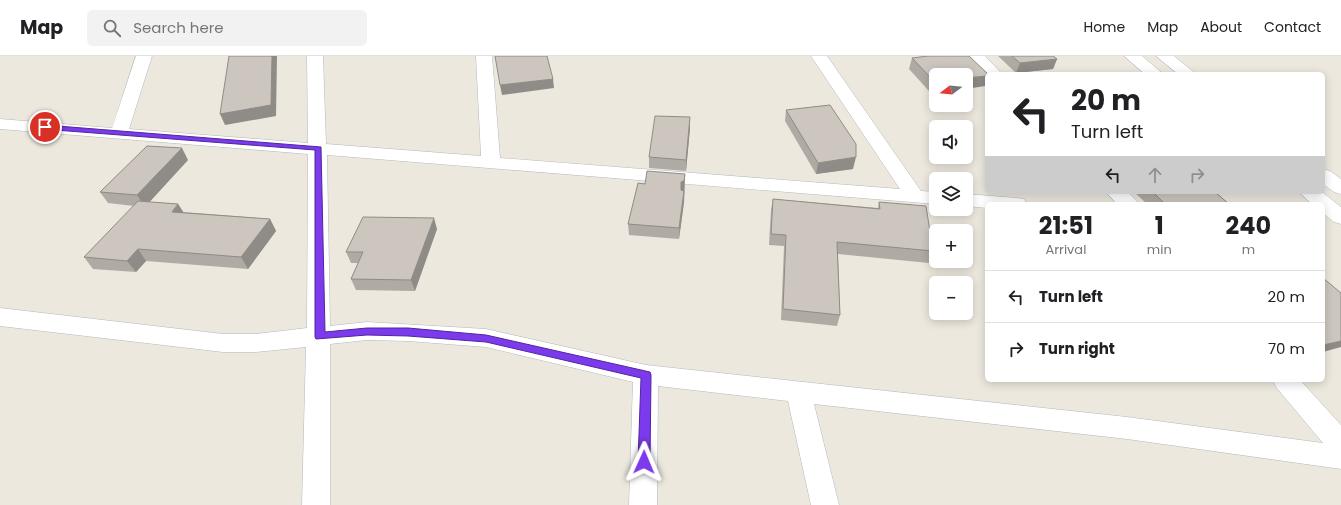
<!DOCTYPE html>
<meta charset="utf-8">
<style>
body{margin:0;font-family:Poppins,sans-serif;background:#f2f2f2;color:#202124;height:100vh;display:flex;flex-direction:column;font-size:15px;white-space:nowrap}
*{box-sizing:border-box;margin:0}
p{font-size:13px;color:#757577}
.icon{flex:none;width:22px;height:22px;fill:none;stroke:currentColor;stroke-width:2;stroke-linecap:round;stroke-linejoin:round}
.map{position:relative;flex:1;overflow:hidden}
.side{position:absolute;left:985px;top:146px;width:340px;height:180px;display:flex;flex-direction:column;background:#fff;border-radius:6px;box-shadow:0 2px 10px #0003}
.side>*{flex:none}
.banner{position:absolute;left:985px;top:16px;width:340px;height:122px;border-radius:6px;box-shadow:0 2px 10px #0003;background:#fff;color:#202124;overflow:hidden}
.needle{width:26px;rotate:254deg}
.tools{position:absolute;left:929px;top:12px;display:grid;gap:8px}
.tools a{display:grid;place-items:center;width:44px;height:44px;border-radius:6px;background:#fff;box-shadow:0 2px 10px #0003;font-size:20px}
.pin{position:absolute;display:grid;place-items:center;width:34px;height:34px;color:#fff;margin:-17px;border:2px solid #fff;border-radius:50%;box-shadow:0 1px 4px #0007}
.me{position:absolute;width:44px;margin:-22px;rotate:1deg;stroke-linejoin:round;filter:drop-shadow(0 0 3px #0008)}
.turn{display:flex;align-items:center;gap:14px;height:84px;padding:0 20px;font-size:18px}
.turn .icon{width:52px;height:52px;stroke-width:2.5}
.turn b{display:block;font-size:28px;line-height:34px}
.lanes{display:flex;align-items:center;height:38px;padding:0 20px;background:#0003;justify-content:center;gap:20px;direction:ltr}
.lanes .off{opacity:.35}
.eta{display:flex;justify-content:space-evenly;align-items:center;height:68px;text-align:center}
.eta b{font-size:24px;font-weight:700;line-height:28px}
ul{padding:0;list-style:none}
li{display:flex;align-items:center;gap:12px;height:52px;padding:0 20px;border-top:1px solid #e0e0e0}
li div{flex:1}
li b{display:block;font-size:15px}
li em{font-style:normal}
header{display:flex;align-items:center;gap:24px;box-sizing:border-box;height:56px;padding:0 20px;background:#fff;border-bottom:1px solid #e0e0e0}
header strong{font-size:19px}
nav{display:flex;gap:22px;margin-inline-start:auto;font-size:14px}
.search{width:280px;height:36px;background:#f2f2f2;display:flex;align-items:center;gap:10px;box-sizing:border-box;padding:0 14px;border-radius:6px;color:#757577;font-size:15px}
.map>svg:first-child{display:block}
</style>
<header>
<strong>Map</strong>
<div class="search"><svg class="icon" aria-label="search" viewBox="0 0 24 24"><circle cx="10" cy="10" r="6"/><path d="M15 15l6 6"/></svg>Search here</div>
<nav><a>Home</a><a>Map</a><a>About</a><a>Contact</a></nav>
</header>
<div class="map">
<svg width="1341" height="449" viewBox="0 0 1341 449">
<rect width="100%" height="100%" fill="#ede8de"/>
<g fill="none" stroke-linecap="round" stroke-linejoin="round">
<g stroke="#b4b8bd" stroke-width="1">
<g id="street">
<path d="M 136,0 L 152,0 L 129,73 L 308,87 L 307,0 L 323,0 L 326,88 L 481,100 L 476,0 L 492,0 L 500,102 L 900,133 L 811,0 L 827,0 L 921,135 L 936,136 L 936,148 L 327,99 L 330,270 L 367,266 L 486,273 L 646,309 L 1127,361 L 1323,387 L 1276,331 L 1273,324 L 1300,324 L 1341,369 L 1341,413 L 1127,383 L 814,348 L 839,449 L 811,449 L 788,345 L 658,330 L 657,449 L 629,449 L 633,326 L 486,291 L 408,285 L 367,284 L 330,288 L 330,449 L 302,449 L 306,291 L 256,296 L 223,296 L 0,270 L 0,252 L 223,278 L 256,278 L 307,272 L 308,98 L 0,73 L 0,63 L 112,72 Z"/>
<path d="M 968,0 L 985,0 L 1002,18 L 987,18 L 987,20 Z"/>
<path d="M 1124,0 L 1142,0 L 1163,18 L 1145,18 Z"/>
<path d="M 1156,0 L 1174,0 L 1196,18 L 1178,18 Z"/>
<path d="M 1323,113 L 1330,115 L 1341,123 L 1341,138 L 1334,136 L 1323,128 Z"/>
<path d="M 1106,136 L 1128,136 L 1139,148 L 1117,148 Z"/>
<path d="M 1299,136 L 1322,136 L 1341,151 L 1341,168 L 1334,166 L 1323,157 L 1323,148 L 1312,148 Z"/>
<path d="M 966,138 L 1017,142 L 1024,143 L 1027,148 L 987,148 L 987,152 L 966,150 Z"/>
</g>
</g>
<use href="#street" fill="#fff" fill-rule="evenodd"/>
</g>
<g fill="#afaaa4">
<path d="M 998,0 L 1053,0 L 1057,3 L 1053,13 L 1016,17 Z"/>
<path d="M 912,2 L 987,18 L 987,24 L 985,30 L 936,19 L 936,36 L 934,35 L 929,35 L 909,13 Z"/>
<path d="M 786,54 L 853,113 L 816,118 L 785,65 Z"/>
<path d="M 690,72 L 686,115 L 649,112 L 649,101 Z"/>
<path d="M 188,104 L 149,146 L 178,148 L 183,156 L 270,163 L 276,175 L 248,213 L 146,205 L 136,216 L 93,213 L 84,201 L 134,150 L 108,147 L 100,136 Z"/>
<path d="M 685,118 L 684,146 L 679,183 L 629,179 L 628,168 L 645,128 Z"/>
<path d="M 1134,136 L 1215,136 L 1229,148 L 1147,148 Z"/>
<path d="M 773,143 L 878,152 L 879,146 L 933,195 L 929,207 L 838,198 L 840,259 L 837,270 L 781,264 L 784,190 L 769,189 L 771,154 Z"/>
<path d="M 437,173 L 415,235 L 356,234 L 351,223 L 358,207 L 351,207 L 346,196 Z"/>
</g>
<g fill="#8f8b86">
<path d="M 272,0 L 277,0 L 276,60 L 225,69 L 220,58 Z"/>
<path d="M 1057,3 L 1053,13 L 1016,17 L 1020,7 Z"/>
<path d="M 987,20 L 987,24 L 985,30 L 966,33 L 966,22 Z"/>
<path d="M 553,23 L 554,32 L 502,39 L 500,29 Z"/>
<path d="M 933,24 L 936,24 L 936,29 L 934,35 L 929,35 Z"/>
<path d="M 690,61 L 690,72 L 686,115 L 686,104 Z"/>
<path d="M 182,92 L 188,104 L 145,151 L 137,139 Z"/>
<path d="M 856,101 L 853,113 L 816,118 L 818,107 Z"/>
<path d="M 685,118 L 684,146 L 679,183 L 681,126 Z"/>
<path d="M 178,148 L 186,160 L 172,156 Z"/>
<path d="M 434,162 L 437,173 L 415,235 L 411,224 Z"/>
<path d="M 270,163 L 276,175 L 248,213 L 241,201 Z"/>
<path d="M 138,193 L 146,205 L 136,216 L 127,205 Z"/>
<path d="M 1341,285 L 1341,291 L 1323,296 L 1323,289 Z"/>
</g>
<g fill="#ccc6bf" stroke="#8f8b86">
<path d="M 229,0 L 272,0 L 271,49 L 220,58 Z"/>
<path d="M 495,0 L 547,0 L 553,23 L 500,29 Z"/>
<path d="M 928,0 L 969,0 L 988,18 L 987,18 L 987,20 L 966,22 L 966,19 L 936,19 L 936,24 L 933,24 L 912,2 Z"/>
<path d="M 1012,0 L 1053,0 L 1057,3 L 1020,7 Z"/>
<path d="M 830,49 L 856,88 L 856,101 L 818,107 L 786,54 Z"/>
<path d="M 655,60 L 690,61 L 686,104 L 649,101 Z"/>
<path d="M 147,90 L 182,92 L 137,139 L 100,136 Z"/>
<path d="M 647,115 L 685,118 L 684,125 L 681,126 L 681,134 L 684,135 L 679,172 L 628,168 L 638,127 L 645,128 Z"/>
<path d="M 1153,136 L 1215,136 L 1229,148 L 1165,148 Z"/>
<path d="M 773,143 L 880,153 L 879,146 L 926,150 L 933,195 L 837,186 L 840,259 L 783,253 L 786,179 L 771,178 Z"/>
<path d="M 138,145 L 178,148 L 172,156 L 270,163 L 241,201 L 138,193 L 127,205 L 84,201 Z"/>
<path d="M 363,161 L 434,162 L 411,224 L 351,223 L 363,196 L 346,196 Z"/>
<path d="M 1323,222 L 1341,237 L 1341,285 L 1323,289 Z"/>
</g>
<path fill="#7c3aed" stroke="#51269a" d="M 45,69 L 321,91 L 325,276 L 367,272 L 408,272 L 486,279 L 650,316 L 651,319 L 650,406 L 648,409 L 644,411 L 640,409 L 638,406 L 641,322 L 486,286 L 408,280 L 367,279 L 316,283 L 315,281 L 315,94 L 42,73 L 42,70 Z"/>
</svg>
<div class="tools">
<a><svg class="needle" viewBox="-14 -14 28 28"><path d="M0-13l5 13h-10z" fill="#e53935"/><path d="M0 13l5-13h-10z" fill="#757577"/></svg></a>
<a><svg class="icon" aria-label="sound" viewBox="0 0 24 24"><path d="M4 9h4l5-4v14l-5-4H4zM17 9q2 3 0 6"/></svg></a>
<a><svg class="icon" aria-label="layers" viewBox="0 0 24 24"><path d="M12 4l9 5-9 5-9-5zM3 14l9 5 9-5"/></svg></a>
<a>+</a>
<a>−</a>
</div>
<div class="pin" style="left:45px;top:71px;background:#d93025"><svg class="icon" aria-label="arrive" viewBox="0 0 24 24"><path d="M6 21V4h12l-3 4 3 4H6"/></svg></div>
<svg class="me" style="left:644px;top:406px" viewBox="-20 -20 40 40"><path d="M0-17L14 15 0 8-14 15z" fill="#7c3aed" stroke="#fff" stroke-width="4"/></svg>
<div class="banner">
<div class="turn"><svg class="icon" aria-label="left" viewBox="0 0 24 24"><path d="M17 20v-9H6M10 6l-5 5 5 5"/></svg><div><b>20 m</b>Turn left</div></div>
<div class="lanes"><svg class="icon" aria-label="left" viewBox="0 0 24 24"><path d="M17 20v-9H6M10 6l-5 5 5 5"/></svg><svg class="icon off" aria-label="ahead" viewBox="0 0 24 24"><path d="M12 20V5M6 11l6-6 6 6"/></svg><svg class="icon off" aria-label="right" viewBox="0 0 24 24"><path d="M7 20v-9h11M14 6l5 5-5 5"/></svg></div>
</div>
<section class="side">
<div class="eta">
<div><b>21:51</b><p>Arrival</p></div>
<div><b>1</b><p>min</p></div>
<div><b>240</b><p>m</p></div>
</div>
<ul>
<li><svg class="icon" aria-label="left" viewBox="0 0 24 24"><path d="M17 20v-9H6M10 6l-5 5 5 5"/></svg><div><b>Turn left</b></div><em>20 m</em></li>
<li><svg class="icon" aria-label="right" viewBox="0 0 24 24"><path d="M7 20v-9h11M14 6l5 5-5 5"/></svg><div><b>Turn right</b></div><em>70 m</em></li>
</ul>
</section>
</div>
